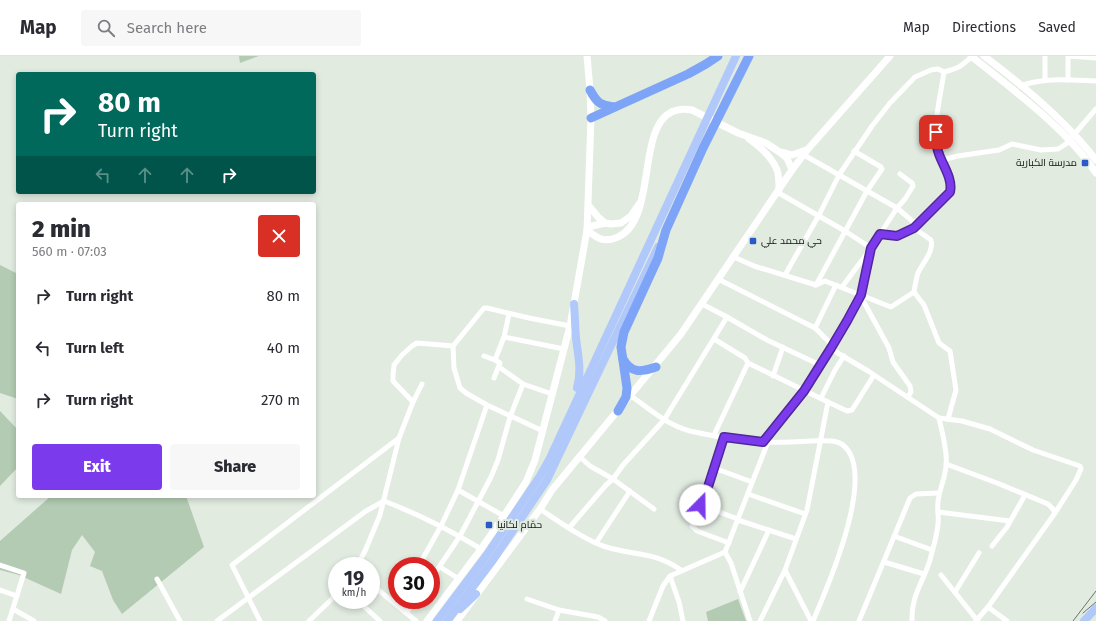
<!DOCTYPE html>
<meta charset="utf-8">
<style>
body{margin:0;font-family:"Fira Sans",Cairo,sans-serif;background:#f7f7f7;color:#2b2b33;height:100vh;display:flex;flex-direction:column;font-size:15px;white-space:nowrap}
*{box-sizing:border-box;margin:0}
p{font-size:13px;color:#7c7c81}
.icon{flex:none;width:22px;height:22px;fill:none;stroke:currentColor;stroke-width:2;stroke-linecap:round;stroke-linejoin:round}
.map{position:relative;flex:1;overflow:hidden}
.panel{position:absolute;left:16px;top:146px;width:300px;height:296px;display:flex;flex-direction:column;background:#fff;border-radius:4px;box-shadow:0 2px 6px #0003}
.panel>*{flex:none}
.hud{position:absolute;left:16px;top:16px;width:300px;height:122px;border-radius:4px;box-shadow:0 2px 6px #0003;background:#00695c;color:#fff;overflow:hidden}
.speed{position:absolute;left:328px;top:501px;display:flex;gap:8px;font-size:20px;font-weight:700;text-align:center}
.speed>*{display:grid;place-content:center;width:52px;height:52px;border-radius:50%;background:#fff;box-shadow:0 2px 6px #0003;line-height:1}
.speed small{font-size:10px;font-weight:400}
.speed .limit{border:6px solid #d22;background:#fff;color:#111}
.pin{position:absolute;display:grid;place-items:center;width:34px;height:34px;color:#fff;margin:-17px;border-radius:8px;box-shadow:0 2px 6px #0006}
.me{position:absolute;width:44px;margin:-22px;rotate:22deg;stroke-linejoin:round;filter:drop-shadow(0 0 3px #0008)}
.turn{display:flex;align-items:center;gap:14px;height:84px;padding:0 16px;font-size:18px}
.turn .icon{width:52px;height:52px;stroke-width:2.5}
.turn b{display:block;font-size:28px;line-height:34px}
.lanes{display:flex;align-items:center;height:38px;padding:0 16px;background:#0003;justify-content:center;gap:20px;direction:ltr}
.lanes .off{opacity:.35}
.round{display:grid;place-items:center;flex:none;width:42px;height:42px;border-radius:4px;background:#f7f7f7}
.headline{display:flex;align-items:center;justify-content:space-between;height:68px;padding:0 16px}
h1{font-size:24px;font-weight:800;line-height:30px}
.cta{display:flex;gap:8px;margin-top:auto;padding:8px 16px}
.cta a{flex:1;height:46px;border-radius:4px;background:#7c3aed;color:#fff;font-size:16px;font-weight:800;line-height:46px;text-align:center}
.cta a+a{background:#f7f7f7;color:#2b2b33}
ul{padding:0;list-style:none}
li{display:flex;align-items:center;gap:12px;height:52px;padding:0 16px}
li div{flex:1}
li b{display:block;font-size:15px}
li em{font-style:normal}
header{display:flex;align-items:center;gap:24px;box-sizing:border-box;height:56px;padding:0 20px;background:#fff;border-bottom:1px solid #e1e1e2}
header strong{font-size:19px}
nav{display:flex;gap:22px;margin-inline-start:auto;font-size:14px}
.search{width:280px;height:36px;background:#f7f7f7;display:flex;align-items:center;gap:10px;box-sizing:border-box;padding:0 14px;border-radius:4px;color:#7c7c81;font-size:15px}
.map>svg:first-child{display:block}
</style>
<header>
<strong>Map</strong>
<div class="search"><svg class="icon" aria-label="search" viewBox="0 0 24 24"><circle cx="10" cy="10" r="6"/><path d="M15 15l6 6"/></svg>Search here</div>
<nav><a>Map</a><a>Directions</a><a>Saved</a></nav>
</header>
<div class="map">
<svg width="1096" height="565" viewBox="0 0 1096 565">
<rect width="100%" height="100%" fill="#e1ebe0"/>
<g fill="#b3cbb2">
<path d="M 239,0 L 259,0 L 240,7 Z"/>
<path d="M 0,209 L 18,218 L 18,343 L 0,337 Z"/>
<path d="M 0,355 L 18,374 L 18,411 L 0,430 Z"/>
<path d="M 51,440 L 186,440 L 204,491 L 122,558 L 113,544 L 102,515 L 90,510 L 95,496 L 82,479 L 72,494 L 61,538 L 19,519 L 0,514 L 0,485 Z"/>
<path d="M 738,543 L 746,565 L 708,565 L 706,556 Z"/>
</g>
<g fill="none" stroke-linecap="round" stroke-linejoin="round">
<g stroke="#fff" stroke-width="5">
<path d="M 1045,0 L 1045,24"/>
<path d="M 1068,24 L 1068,0 L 1096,2"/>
<path d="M 1020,30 C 1044,21 1071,24 1096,25"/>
<path d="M 804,99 L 897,152 L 917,169"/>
<path d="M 942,104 L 958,100 L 999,94 L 1012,88 L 1041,94 L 1058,93 L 1066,88 L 1096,53"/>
<path d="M 880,178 L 897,180 L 914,172 L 950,135 C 954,121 939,103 937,89 C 933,68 941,37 944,16"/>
<path d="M 734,201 L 754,210 L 816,229 L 825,225 L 891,251 L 914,236 C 915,230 916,223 918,217 C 923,206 934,196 931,184 L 914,172"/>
<path d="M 785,219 L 819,159 L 839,119 L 872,70 L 890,47 L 915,21 L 931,14 L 938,13 L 944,16 L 951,14 L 959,11 L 972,1"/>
<path d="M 718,223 L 815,272 C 822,278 826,284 833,289"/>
<path d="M 816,229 L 867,135 L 882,113 L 881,111 L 854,95"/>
<path d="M 842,231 L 871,192 L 897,152 L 905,143 L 913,130 L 912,127 L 900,118"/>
<path d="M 914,236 L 924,249 L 939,287 L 950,295 L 956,334 L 948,363"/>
<path d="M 860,241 L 865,248 L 889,292 L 893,306 L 910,330 L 911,336 L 908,341"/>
<path d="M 702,248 L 727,261"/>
<path d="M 815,272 L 836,229"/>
<path d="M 504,281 L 564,293"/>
<path d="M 453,290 L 454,312 L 460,332 L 466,337 L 487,349 L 543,375"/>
<path d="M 831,293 L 868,315 L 939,362 L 962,365 L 990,373 L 1033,394 L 1080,410 L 1081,413 L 1076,424 L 1055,457"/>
<path d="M 484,300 L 495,304 L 500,307 L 494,322"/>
<path d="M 495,304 L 504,281 L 509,258"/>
<path d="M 748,307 L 828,346 L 807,454 L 785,514 L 760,565"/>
<path d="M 499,311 L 523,328 L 552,338"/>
<path d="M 773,320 L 783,291"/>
<path d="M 630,339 C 649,353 667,369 690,375 C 713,380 738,385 762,386 C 778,387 795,386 811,385 C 821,385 835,383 843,389 C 878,417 827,532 813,565"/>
<path d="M 821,342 L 835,314 L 844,300"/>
<path d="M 413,346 L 393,325 L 393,319 L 394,309 L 402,299 L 412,290 L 417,287 L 453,290 L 484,252 L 487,252 L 529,262 L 570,270"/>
<path d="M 828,346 L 847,355 L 852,354 L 874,319"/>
<path d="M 714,379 L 748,307 L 745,302 L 714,283"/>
<path d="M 724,381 L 707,434 L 692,470 L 697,475 L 729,487"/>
<path d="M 763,386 L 813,322 L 831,293 L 860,241 L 871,192 L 845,175 L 777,136"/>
<path d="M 580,401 L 590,410 L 613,423 L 654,453"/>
<path d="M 946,408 L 997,427 L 1048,448 L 1053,453 L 1055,457 L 988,551 L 976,565"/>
<path d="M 714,412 L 752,426"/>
<path d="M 458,434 L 504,460"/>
<path d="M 748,438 L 805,458"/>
<path d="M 700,449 L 738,463"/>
<path d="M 540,453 C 558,465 586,485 606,491 C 635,500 654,495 681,514"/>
<path d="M 938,456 L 1010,465"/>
<path d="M 738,464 L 796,483"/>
<path d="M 569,472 L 606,429 L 613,423 L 623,409 L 664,364 L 727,261 L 767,284 L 820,309"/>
<path d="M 894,480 L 932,494"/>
<path d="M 596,487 L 630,435"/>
<path d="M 992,490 L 1007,471 L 1025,439"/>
<path d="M 725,496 L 731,507 L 750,565"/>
<path d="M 422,504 L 441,470 L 458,434 L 487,349"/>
<path d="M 884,506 L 924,518"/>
<path d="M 0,509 L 24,517 L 9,565"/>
<path d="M 357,510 L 365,495 L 380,459 L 399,382 L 413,346 L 422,328"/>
<path d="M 440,511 L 459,523"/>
<path d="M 785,514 L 811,565"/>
<path d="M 941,519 L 977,564"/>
<path d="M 670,520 L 679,546 L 683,565"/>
<path d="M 157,523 L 180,565"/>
<path d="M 431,523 L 460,480 L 491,421 L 498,404 L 510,361 L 523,328"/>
<path d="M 371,528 L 416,565"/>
<path d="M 0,534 L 17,540"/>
<path d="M 740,536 L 769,474"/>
<path d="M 955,536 L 979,497"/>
<path d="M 527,543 L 559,554 L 555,565"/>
<path d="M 357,544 L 380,565"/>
<path d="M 988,551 L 1007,565"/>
<path d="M 13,553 L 34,565"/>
<path d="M 559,554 L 598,561 L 605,565"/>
<path d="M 406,557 L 415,544"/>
<path d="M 217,565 L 366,455 L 384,445 C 418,458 450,474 481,493"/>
<path d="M 260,565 L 232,509 L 399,382"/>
<path d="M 309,565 L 337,538"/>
<path d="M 649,565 L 663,530 L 670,520 L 725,496 L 768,386"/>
<path d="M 859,565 L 910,442 L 916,438 L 939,437"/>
<path d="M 912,565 C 911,539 923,527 930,504 C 933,492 937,480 938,468 C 939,461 937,453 938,446 C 939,434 945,423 946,410 C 948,395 942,377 939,362"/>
</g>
<g stroke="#fff" stroke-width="7">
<path d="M 971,0 C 1012,33 1067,73 1096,117"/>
<path d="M 984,0 C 1024,30 1065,64 1096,104"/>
<path d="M 749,83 C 759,90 772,101 777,114 C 779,119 779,127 779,133"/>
<path d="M 782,96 L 792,99 L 806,94"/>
<path d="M 589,150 L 598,161 L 605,167"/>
<path d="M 588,171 L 605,167 L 611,168 L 621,167 L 631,160 L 639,148"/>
<path d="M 587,174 C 598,183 604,187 618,181 C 663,161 629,43 692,54 L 738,77 L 766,87 L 778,95 L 787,102 L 792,114"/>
<path d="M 427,565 L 481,493 L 504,460 L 526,426 L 535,404 L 570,270 L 587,174 L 591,62 L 590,34 L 587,0"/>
<path d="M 457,565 L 540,453 L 552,434 L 681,278 L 792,114 L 808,93 L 890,0"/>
</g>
<g stroke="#b1c8fa" stroke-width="8">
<path d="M 574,248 C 575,259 575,271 576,282 C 578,300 582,315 577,332"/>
<path d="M 460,553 L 476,538"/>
<path d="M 437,565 L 486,500 L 540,420 L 550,402 L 736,0"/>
<path d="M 447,565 L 493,504 L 547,424 L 658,191"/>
<path d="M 1084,565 L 1096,552"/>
</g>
<g stroke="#7da4f6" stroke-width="9">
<path d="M 590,34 C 597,47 600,49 614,51"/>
<path d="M 591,62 L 688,18 L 706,8 L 718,0"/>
<path d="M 623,303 C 632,318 641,316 656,311"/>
<path d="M 618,355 L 626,341 L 627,332 L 621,291 L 624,276 L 658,202 L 666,174 L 703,92 L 749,0"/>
</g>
<g stroke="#6c726b" stroke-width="1">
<path d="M 1083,557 L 1096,546"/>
<path d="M 1073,565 L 1096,535"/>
</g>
</g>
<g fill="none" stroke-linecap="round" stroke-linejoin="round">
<g stroke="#51269a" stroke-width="10">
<path id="route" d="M 700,449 L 707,434 L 724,381 L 763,386 L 804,335 L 831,292 L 847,265 L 861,239 L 871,192 L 880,178 L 897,180 L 914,172 L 950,136 C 953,123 943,110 939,98 C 936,91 936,83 936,76"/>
</g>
<use href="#route" stroke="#7c3aed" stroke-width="7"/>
</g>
<g fill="#2b59c8" stroke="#e1ebe0" stroke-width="1.5">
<rect x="1081" y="103" width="8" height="8" rx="2"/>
<rect x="749" y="181" width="8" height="8" rx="2"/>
<rect x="485" y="465" width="8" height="8" rx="2"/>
</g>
<g text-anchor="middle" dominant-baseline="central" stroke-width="4" stroke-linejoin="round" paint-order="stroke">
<g font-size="10" fill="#0f130f" stroke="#e1ebe0" text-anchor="start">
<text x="1077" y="107" text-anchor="end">مدرسة الكبارية</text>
<text x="761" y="185">حي محمد علي</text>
<text x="497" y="469">حمّام لكانيا</text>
</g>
</g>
</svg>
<div class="speed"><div>19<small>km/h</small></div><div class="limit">30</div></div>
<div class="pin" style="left:936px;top:76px;background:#d93025"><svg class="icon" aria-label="arrive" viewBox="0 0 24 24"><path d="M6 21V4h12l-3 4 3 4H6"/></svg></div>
<svg class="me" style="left:700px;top:449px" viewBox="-20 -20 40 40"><circle r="19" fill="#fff"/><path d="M0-13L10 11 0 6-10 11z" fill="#7c3aed"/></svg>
<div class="hud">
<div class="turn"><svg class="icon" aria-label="right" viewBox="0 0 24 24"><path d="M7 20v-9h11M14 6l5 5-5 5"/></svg><div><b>80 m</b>Turn right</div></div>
<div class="lanes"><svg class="icon off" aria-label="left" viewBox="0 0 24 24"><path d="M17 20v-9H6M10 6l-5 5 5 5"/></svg><svg class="icon off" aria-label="ahead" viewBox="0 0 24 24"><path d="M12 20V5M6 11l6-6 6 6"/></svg><svg class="icon off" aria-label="ahead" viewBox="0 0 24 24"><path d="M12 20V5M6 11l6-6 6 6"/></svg><svg class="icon" aria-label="right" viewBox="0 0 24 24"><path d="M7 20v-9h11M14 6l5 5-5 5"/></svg></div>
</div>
<section class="panel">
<div class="headline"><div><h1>2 min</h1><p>560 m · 07:03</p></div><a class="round" style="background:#d93025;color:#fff"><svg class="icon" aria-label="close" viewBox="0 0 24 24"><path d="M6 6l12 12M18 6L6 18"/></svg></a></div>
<ul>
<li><svg class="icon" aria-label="right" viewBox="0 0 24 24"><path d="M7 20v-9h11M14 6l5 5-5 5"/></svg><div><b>Turn right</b></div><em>80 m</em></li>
<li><svg class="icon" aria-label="left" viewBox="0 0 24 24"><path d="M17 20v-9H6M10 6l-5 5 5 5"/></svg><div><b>Turn left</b></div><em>40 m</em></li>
<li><svg class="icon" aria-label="right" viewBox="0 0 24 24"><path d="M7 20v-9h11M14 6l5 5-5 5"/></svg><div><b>Turn right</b></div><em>270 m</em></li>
</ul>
<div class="cta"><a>Exit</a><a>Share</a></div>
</section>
</div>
